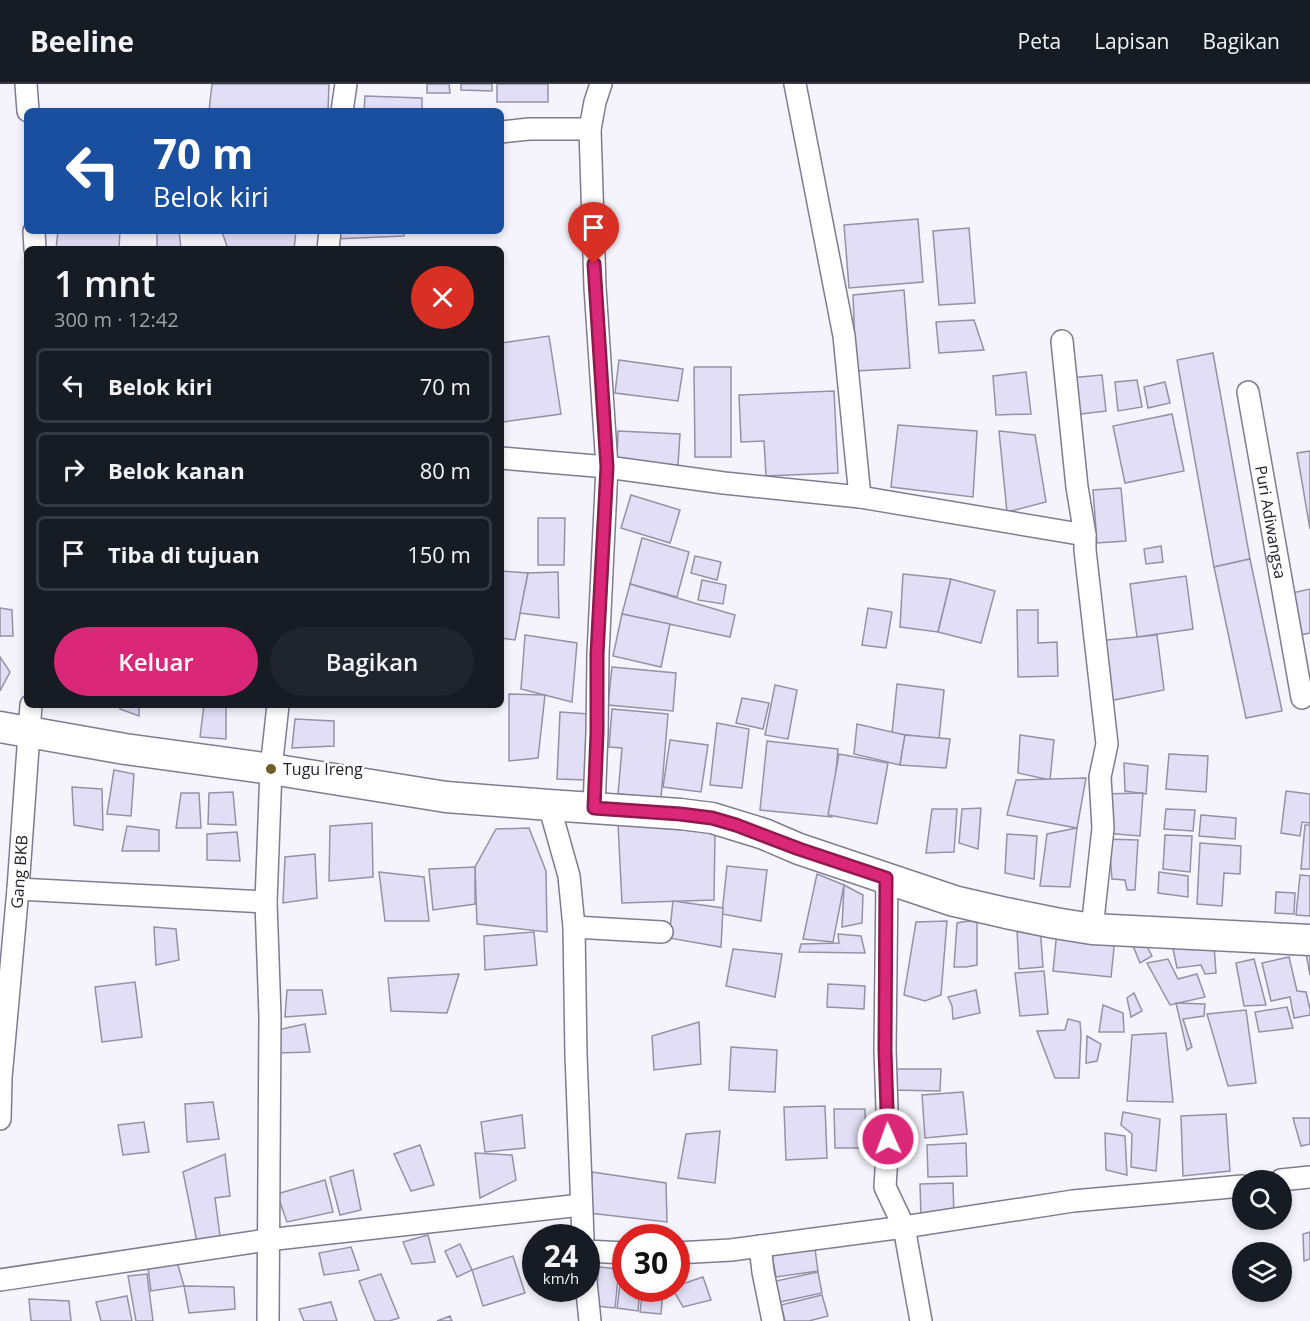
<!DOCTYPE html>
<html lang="id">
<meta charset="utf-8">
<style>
body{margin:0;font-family:"Open Sans",sans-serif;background:#20242c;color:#f1f3f6;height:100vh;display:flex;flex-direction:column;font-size:22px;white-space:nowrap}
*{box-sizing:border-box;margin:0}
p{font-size:20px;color:#9ea1a6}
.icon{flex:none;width:33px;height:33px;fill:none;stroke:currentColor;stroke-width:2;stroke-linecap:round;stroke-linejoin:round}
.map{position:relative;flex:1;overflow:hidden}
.panel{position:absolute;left:24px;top:162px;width:480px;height:462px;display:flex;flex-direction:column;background:#171b24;border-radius:9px;box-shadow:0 3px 9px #0003}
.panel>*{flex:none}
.banner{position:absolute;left:24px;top:24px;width:480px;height:126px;border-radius:9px;box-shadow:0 3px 9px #0003;background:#1a4fa0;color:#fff;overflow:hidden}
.buttons{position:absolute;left:1232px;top:1086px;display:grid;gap:12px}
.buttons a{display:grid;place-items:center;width:60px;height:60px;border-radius:50%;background:#171b24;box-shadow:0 3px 9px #0003;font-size:30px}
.speed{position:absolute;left:522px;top:1140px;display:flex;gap:12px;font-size:30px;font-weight:700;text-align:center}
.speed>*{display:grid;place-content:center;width:78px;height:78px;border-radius:50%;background:#171b24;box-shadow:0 3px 9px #0003;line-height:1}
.speed small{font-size:15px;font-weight:400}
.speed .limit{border:9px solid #d22;background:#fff;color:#111}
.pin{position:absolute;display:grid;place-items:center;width:51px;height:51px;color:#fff;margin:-62px -26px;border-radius:50% 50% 50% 0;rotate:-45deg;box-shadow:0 0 6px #0007}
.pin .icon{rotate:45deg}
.me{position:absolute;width:66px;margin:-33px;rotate:358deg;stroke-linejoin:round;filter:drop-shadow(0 0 4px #0008)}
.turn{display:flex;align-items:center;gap:21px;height:126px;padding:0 30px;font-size:27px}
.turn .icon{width:78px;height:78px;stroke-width:2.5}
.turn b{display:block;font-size:42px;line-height:51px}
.round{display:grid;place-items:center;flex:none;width:63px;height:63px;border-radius:32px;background:#20242c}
.overview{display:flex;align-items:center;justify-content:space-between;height:102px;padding:0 30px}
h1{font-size:36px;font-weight:600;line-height:45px}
.primary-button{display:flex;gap:12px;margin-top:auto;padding:12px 30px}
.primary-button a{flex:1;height:69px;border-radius:36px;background:#db2777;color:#fff;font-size:24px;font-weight:600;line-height:69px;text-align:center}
.primary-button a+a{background:#20242c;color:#f1f3f6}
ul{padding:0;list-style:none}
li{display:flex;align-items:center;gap:18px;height:75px;margin:0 12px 9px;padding:0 18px;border:3px solid #363941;border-radius:9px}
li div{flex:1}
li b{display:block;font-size:22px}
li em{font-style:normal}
header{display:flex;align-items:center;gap:36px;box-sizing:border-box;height:84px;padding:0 30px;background:#171b24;border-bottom:2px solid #363941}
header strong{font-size:28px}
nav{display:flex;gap:33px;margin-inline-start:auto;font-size:21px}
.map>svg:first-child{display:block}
</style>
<header>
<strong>Beeline</strong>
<nav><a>Peta</a><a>Lapisan</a><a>Bagikan</a></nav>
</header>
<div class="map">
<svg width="1310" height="1237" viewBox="0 0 1310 1237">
<rect width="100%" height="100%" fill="#f5f4fd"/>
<g fill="#e1def5" stroke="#9492a7" stroke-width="1.5">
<path d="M 212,0 L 329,0 L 328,27 L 209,27 Z"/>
<path d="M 427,0 L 449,0 L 450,9 L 427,9 Z"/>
<path d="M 461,0 L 492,0 L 492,7 L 461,6 Z"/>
<rect x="497" y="0" width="51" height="18"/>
<path d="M 365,12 L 422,14 L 422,27 L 364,27 Z"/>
<path d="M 918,135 L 923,198 L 849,204 L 844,141 Z"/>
<path d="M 969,144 L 975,219 L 939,221 L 933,147 Z"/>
<path d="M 58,147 L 120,147 L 119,164 L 56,165 Z"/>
<path d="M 157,147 L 179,147 L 181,165 L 157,165 Z"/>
<path d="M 233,147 L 296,147 L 294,165 L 228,165 L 222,148 Z"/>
<path d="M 335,147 L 404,147 L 404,152 L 334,155 Z"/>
<path d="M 904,206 L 910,284 L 856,287 L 853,211 Z"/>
<path d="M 974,236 L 984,266 L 939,269 L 936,238 Z"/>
<path d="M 549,252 L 561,330 L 503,338 L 501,323 L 501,259 Z"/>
<path d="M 1213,269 L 1250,475 L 1214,483 L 1177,276 Z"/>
<path d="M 619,276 L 683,285 L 678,317 L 615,309 Z"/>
<path d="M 694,283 L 731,283 L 731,373 L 695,373 Z"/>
<path d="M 1026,288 L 1031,330 L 996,331 L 993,292 Z"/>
<path d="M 1102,291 L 1106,327 L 1073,331 L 1069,294 Z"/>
<path d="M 1137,296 L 1142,323 L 1118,327 L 1115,298 Z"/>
<path d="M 1165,298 L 1170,319 L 1148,324 L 1144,303 Z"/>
<path d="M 834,307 L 838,389 L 766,392 L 764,357 L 741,358 L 739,311 Z"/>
<path d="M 1172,330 L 1184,387 L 1125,399 L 1113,342 Z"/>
<path d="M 898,341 L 977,347 L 973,413 L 891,403 Z"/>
<path d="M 618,347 L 680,350 L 678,381 L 617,377 Z"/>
<path d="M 999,347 L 1035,351 L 1046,418 L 1007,428 Z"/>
<path d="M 1310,367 L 1310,445 L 1297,369 Z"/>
<path d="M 1121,404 L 1126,457 L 1097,459 L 1093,406 Z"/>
<path d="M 631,411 L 680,426 L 670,459 L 621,444 Z"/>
<path d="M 538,434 L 565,434 L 564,481 L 538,481 Z"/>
<path d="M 642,454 L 689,468 L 677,513 L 630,500 Z"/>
<path d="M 1161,462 L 1163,478 L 1146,480 L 1144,465 Z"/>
<path d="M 695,472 L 721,478 L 717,496 L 691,489 Z"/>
<path d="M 1250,475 L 1282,627 L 1246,634 L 1214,483 Z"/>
<path d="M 501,487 L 528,489 L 515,556 L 501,554 Z"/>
<path d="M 558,488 L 559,534 L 520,529 L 528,489 Z"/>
<path d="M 903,490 L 951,495 L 938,548 L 900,543 Z"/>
<path d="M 1186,492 L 1193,545 L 1137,553 L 1130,500 Z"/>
<path d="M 951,495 L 995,507 L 981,559 L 938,548 Z"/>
<path d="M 702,496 L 726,501 L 723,520 L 698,516 Z"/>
<path d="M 630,500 L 735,531 L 730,553 L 622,530 Z"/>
<path d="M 1310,505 L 1310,549 L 1300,551 L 1292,509 Z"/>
<path d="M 0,524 L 12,526 L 13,552 L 0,552 Z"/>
<path d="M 868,524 L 892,528 L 886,564 L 862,561 Z"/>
<path d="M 1017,526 L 1038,526 L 1038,559 L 1057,558 L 1058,592 L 1018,593 Z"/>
<path d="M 622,530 L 670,540 L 661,583 L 613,572 Z"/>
<path d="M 525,551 L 577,559 L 572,618 L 521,605 Z"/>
<path d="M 1157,551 L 1164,606 L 1104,618 L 1097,557 Z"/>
<path d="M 0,573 L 10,588 L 0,607 Z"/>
<path d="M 612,583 L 676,589 L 673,627 L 608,621 Z"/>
<path d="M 897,600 L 944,606 L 939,655 L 892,649 Z"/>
<path d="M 775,601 L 797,606 L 788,655 L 765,651 Z"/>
<path d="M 509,610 L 545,611 L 538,674 L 509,677 Z"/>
<path d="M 742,614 L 769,619 L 763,645 L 736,639 Z"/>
<path d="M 120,621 L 139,621 L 139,632 L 120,625 Z"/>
<path d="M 204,621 L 226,621 L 226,655 L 200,653 Z"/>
<path d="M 612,625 L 668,630 L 661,714 L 618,710 L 622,664 L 609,663 Z"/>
<path d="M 560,628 L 589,630 L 587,696 L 557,695 Z"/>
<path d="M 295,635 L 334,637 L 334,662 L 292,664 Z"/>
<path d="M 717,639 L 749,645 L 742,704 L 710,701 Z"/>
<path d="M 857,640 L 905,651 L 900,681 L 854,670 Z"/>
<path d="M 905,651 L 950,655 L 946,684 L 900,681 Z"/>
<path d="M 1020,651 L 1054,656 L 1050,696 L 1018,689 Z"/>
<path d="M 670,656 L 708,661 L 701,708 L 663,703 Z"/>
<path d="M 767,657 L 838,665 L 832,733 L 760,726 Z"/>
<path d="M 839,670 L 888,679 L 877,740 L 828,731 Z"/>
<path d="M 1169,670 L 1208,672 L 1206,708 L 1166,705 Z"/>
<path d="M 1124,679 L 1148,682 L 1146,710 L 1125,707 Z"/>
<path d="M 114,686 L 134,690 L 131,732 L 107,730 Z"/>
<path d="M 1086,694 L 1077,744 L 1007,731 L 1016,696 Z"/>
<path d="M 72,703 L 102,705 L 103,746 L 74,741 Z"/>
<path d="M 1286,707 L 1310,710 L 1310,739 L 1302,738 L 1300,752 L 1281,749 Z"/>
<path d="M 233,708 L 236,741 L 208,740 L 209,709 Z"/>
<path d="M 181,709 L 199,709 L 201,744 L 176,744 Z"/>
<path d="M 1143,709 L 1140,752 L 1104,749 L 1102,710 Z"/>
<path d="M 981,724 L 978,765 L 959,759 L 962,725 Z"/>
<path d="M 932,725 L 957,725 L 954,768 L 926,769 Z"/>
<path d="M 1166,725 L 1195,726 L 1193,747 L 1164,745 Z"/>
<path d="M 1201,731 L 1236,734 L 1235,755 L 1199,752 Z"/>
<path d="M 372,739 L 373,793 L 329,797 L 330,742 Z"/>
<path d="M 618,740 L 715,749 L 714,816 L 622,819 Z"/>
<path d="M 1305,741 L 1310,741 L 1310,785 L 1301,785 Z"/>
<path d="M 127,742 L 159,746 L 159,767 L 122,767 Z"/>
<path d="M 529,744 L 546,787 L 547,848 L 477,840 L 475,783 L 496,745 Z"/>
<path d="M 1077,744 L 1070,803 L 1040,802 L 1047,750 Z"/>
<path d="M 237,748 L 240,777 L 207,776 L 207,750 Z"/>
<path d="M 1007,750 L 1037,752 L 1034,795 L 1005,789 Z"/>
<path d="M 1165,751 L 1192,752 L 1190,788 L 1163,785 Z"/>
<path d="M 1104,755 L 1138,756 L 1135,806 L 1127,806 L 1125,796 L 1112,795 L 1110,771 Z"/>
<path d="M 1200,759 L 1241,762 L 1240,790 L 1224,789 L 1222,822 L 1197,820 Z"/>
<path d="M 315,770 L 317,814 L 283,819 L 285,773 Z"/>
<path d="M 727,782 L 767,786 L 761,837 L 722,830 Z"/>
<path d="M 475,783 L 475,820 L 433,826 L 429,785 Z"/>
<path d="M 379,788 L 424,793 L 429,837 L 385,837 Z"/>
<path d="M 1159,788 L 1188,792 L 1188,813 L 1158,809 Z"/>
<path d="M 817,790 L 844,801 L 833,858 L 803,855 Z"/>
<path d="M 1300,791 L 1310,792 L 1310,832 L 1296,831 Z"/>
<path d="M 844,801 L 863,811 L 862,839 L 842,843 Z"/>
<path d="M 1276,808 L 1295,809 L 1294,830 L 1275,829 Z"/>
<path d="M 673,817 L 723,824 L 721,863 L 669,854 Z"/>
<path d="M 947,837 L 941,911 L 925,917 L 904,911 L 916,838 Z"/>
<path d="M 968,837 L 977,838 L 977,881 L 966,883 L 954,883 L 957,839 Z"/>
<path d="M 1040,841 L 1043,883 L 1019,885 L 1017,846 Z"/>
<path d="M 154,843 L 176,845 L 179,876 L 156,881 Z"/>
<path d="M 1057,847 L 1115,854 L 1111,893 L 1053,887 Z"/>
<path d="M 534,848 L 537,881 L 485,886 L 484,852 Z"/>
<path d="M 838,850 L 861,852 L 865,869 L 799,868 L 801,860 L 839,859 Z"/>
<path d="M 1131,857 L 1144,857 L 1152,872 L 1140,879 Z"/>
<path d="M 1172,860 L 1214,862 L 1216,889 L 1205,890 L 1201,881 L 1177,884 Z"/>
<path d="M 733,865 L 782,870 L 775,913 L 726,902 Z"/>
<path d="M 1310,868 L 1310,891 L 1306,869 Z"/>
<path d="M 1289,873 L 1297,907 L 1306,908 L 1310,925 L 1310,931 L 1294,934 L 1290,913 L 1271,917 L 1262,879 Z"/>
<path d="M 1168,875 L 1178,895 L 1197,890 L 1205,913 L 1170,921 L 1147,879 Z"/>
<path d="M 1254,875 L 1266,921 L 1244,922 L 1236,879 Z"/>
<path d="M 1044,887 L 1048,930 L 1020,932 L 1015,889 Z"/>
<path d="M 459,890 L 447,929 L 391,927 L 388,894 Z"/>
<path d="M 135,898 L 142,953 L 102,958 L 95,903 Z"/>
<path d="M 828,900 L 865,902 L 864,925 L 827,923 Z"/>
<path d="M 287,906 L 322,906 L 326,930 L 285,933 Z"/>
<path d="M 976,906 L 980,929 L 953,935 L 952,922 L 948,913 Z"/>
<path d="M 1134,909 L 1142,927 L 1131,933 L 1127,914 Z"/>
<path d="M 1176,919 L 1205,920 L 1204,932 L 1183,935 L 1192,963 L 1187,966 Z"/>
<path d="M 1103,921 L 1123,929 L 1124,948 L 1099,948 Z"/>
<path d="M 1287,923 L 1293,944 L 1259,948 L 1255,928 Z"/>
<path d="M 1246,926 L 1256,999 L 1228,1002 L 1207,930 Z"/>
<path d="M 1068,935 L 1080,938 L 1081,950 L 1079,994 L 1055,994 L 1037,947 L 1065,946 Z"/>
<path d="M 699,938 L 701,980 L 654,986 L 652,952 Z"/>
<path d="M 305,940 L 310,968 L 277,969 L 277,946 Z"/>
<path d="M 1166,949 L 1173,1018 L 1127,1017 L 1132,951 Z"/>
<path d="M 1087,952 L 1101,960 L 1097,977 L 1086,979 Z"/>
<path d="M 731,963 L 777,966 L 775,1008 L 729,1006 Z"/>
<path d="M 891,985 L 941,985 L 940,1007 L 891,1006 Z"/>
<path d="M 963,1008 L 967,1050 L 925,1054 L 922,1011 Z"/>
<path d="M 213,1018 L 219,1055 L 187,1058 L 185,1020 Z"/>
<path d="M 825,1022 L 827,1074 L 786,1076 L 784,1023 Z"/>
<path d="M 834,1025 L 865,1025 L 866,1064 L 835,1064 Z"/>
<path d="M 1123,1028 L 1160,1035 L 1156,1087 L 1131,1083 L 1132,1050 L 1121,1041 Z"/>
<path d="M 1226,1030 L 1230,1087 L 1183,1092 L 1181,1032 Z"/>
<path d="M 522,1031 L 525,1064 L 485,1068 L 481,1038 Z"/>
<path d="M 1293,1034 L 1310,1034 L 1310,1060 L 1301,1062 Z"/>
<path d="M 144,1038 L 149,1068 L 123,1071 L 118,1041 Z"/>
<path d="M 720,1047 L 715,1099 L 678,1094 L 686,1050 Z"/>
<path d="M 1105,1049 L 1125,1052 L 1127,1091 L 1106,1086 Z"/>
<path d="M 966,1059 L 967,1092 L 928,1093 L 927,1061 Z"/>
<path d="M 420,1061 L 434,1101 L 411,1107 L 394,1070 Z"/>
<path d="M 475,1069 L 512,1071 L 516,1096 L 480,1114 Z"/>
<path d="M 225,1070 L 230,1112 L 215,1114 L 220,1152 L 197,1158 L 183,1088 Z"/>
<path d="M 353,1086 L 361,1126 L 340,1131 L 330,1093 Z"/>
<path d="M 592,1088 L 666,1099 L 667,1138 L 589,1129 Z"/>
<path d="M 325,1096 L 333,1128 L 287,1138 L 277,1110 Z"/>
<path d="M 953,1099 L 954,1133 L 921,1134 L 920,1100 Z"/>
<path d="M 1310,1148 L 1310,1175 L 1304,1177 L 1303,1150 Z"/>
<path d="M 428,1151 L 435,1178 L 412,1180 L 403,1158 Z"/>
<path d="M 460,1160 L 472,1186 L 457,1193 L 445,1167 Z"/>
<path d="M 351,1163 L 359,1186 L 324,1191 L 319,1169 Z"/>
<path d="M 815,1165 L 818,1187 L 776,1193 L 772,1171 Z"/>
<path d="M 513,1172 L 525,1209 L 483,1222 L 472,1186 Z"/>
<path d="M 177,1178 L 184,1202 L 151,1207 L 148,1184 Z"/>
<path d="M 599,1183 L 619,1185 L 615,1224 L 595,1222 Z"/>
<path d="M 622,1186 L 626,1186 L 626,1204 L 640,1204 L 638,1227 L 617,1224 Z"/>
<path d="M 818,1188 L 822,1209 L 780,1218 L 776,1197 Z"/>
<path d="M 147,1190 L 153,1237 L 136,1237 L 128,1192 Z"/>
<path d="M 381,1190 L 399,1234 L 389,1237 L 375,1237 L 359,1197 Z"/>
<path d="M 703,1193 L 711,1216 L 683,1223 L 672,1204 L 676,1204 L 676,1202 Z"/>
<path d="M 184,1202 L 234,1203 L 235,1225 L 189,1229 Z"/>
<path d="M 643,1204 L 663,1204 L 661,1230 L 640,1228 Z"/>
<path d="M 822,1211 L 828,1232 L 809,1237 L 785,1237 L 781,1221 Z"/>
<path d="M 127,1212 L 132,1237 L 101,1237 L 96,1218 Z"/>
<path d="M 29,1215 L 69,1217 L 71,1237 L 31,1237 Z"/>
<path d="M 331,1218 L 337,1237 L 304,1237 L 299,1225 Z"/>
<path d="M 450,1232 L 452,1237 L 437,1237 Z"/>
</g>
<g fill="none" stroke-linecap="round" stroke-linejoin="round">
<g stroke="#7f7c91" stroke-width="24">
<g id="street">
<path d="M 26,0 L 28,27"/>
<path d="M 795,0 L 844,252 L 860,413"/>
<path d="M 342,27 L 346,0"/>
<path d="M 590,45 L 595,203 L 607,383 L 598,570 L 597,649 L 594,724"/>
<path d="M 501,48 L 529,45 L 590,45 L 595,18 L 601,0"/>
<path d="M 34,147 L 35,165"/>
<path d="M 328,165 L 330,147"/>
<path d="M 1062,257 L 1077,403 L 1085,451 L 1085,466 L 1107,660 L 1100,693 L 1103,744 L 1092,845"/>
<path id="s1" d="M 1248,308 L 1302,614"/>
<path d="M 501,374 L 607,383 L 724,399 L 860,413 L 1085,451"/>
<path d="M 549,721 L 569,792 L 574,843 L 576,971 L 583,1154"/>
<path d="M 887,794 L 885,966 L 888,1055 L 885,1103 L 904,1143 L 921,1237"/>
<path d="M 18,805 L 266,818"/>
<path d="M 574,843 L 662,848"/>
<path id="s2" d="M 0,1035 L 1,994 L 18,805 L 31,621"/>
<path d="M 1281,1096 L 1310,1093"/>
<path d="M 760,1162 L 763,1188 L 773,1237"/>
<path d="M 586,1167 L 626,1169"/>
<path d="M 676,1169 L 731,1166 L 904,1143 L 1073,1117 L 1242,1102"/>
<path d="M 0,1196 L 267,1156 L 581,1121"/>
<path d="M 586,1198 L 590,1237"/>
<path d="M 268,1237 L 270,932 L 266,818 L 271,685 L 278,621"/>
</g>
</g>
<g stroke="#7f7c91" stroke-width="33">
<path id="secondary" d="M 0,643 L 125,665 L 271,685 L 446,713 L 549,721 L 680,730 L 712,734 L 764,750 L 799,765 L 954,817 L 1006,829 L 1055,839 L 1092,845 L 1310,856"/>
</g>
<use href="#street" stroke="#fff" stroke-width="21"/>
<use href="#secondary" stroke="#fff" stroke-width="30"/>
</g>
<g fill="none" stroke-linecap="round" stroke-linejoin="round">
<g stroke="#8e194d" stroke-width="15">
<path id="route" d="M 594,180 L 607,383 L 597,570 L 597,649 L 594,724 L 680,730 L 712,734 L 736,741 L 799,765 L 886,794 L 885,966 L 888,1055"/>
</g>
<use href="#route" stroke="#db2777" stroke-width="10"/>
</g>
<circle fill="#745b2c" stroke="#fff" stroke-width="2" cx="271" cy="685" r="6"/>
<g text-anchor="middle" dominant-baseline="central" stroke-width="4.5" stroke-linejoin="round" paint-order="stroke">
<g font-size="16" fill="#222029" stroke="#fff">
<text stroke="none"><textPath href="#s1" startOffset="132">Puri Adiwangsa</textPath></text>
<text stroke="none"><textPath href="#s2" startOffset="248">Gang BKB</textPath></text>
</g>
<g font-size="16" fill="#222029" stroke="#fff" text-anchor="start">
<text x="283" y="685">Tugu Ireng</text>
</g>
</g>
</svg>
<div class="buttons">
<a><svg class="icon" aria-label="search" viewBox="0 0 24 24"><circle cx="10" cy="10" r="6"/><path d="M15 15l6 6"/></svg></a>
<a><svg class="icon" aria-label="layers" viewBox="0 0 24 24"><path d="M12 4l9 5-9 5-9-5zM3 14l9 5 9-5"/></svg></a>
</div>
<div class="speed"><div>24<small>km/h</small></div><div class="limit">30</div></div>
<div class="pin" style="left:594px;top:180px;background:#d93025"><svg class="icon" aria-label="arrive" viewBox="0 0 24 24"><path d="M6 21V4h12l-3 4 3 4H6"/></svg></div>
<svg class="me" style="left:888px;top:1055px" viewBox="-20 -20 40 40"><circle r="17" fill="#db2777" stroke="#fff" stroke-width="3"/><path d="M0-11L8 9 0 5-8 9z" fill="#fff"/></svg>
<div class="banner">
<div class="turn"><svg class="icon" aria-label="left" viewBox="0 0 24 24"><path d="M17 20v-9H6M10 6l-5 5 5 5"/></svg><div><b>70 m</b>Belok kiri</div></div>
</div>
<section class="panel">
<div class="overview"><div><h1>1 mnt</h1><p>300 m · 12:42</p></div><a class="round" style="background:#d93025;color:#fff"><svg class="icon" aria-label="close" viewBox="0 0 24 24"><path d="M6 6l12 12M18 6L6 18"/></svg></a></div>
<ul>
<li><svg class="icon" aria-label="left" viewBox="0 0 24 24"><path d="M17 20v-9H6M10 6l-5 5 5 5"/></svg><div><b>Belok kiri</b></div><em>70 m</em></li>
<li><svg class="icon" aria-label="right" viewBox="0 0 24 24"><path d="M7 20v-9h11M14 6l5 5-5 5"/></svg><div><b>Belok kanan</b></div><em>80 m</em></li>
<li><svg class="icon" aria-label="arrive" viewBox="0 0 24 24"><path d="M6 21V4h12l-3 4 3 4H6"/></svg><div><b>Tiba di tujuan</b></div><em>150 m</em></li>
</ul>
<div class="primary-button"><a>Keluar</a><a>Bagikan</a></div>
</section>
</div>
